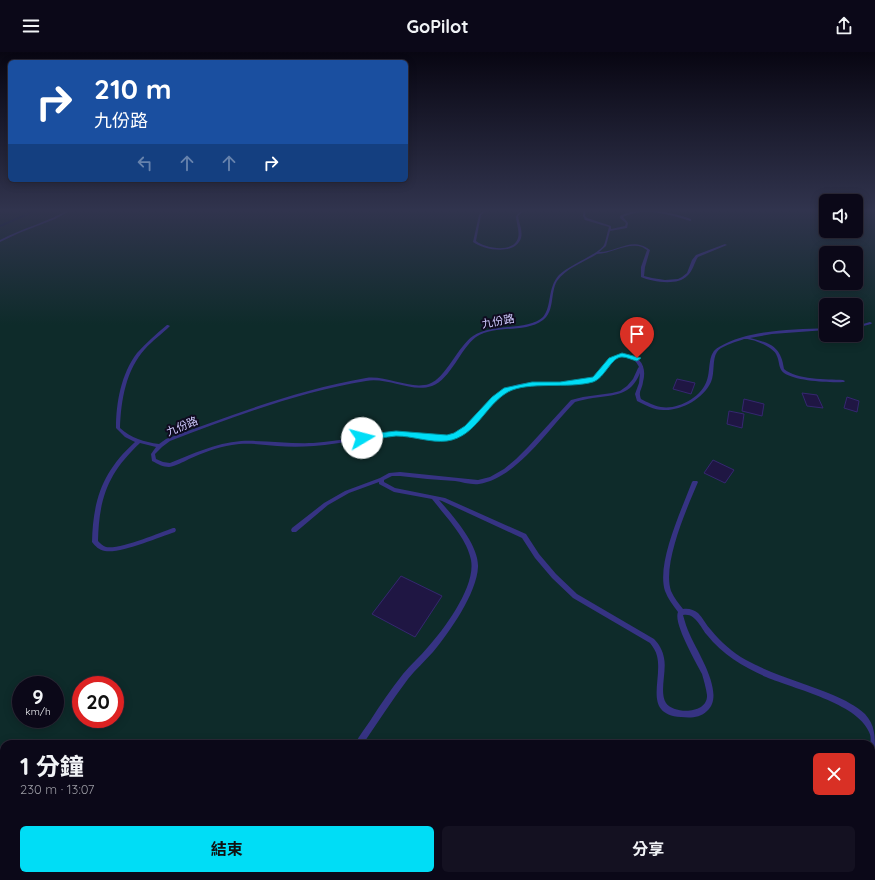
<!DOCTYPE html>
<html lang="zh-TW">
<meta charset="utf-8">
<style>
body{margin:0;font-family:Quicksand,"Noto Sans TC",sans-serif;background:#141121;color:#f1f3f6;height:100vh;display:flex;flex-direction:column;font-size:15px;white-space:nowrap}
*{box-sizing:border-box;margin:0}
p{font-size:13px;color:#9a9aa2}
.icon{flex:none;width:22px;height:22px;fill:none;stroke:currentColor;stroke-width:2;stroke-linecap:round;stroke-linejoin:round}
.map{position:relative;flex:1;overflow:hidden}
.sheet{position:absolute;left:0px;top:688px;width:875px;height:140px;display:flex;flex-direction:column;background:#0b0818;border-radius:12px 12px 0 0;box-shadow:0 2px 10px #0003,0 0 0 1px #2b2937}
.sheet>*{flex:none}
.banner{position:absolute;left:8px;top:8px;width:400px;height:122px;border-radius:6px;box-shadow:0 2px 10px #0003,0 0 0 1px #2b2937;background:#1a4fa0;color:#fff;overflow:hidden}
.fabs{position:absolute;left:819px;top:142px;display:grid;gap:8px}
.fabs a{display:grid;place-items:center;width:44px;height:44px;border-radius:6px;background:#0b0818;box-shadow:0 2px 10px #0003,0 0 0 1px #2b2937;font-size:20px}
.speed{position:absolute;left:12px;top:624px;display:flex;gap:8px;font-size:20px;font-weight:700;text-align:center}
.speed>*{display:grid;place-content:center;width:52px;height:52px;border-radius:50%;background:#0b0818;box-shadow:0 2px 10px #0003,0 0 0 1px #2b2937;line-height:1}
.speed small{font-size:10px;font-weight:400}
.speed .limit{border:6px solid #d22;background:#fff;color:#111}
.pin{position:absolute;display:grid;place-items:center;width:34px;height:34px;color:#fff;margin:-41px -17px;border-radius:50% 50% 50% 0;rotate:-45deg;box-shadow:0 0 4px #0007}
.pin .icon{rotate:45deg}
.me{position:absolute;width:44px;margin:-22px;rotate:82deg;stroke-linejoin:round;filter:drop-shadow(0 0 3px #0008)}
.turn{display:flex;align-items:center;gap:14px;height:84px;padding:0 20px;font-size:18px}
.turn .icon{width:52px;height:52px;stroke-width:2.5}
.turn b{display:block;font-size:28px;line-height:34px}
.lanes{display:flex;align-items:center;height:38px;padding:0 20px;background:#0003;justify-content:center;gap:20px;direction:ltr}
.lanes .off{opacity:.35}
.round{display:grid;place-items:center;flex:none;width:42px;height:42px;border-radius:6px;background:#141121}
.head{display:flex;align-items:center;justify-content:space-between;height:68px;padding:0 20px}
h1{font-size:24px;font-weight:700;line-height:30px}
.action{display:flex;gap:8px;margin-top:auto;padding:8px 20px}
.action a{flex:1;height:46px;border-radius:6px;background:#00ddf6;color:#111;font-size:16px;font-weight:700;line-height:46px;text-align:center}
.action a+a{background:#141121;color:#f1f3f6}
header{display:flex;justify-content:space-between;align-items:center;height:52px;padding:0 20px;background:#0b0818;font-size:18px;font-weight:700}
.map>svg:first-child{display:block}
</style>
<header><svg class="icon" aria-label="menu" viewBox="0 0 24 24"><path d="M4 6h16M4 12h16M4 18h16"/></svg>GoPilot<svg class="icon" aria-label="share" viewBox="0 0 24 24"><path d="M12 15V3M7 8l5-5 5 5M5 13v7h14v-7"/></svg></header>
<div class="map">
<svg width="875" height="828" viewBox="0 0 875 828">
<rect width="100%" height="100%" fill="#0f0b20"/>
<path fill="#0e2b2a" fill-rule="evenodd" d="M 0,157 L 826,157 L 826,179 L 856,179 L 856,157 L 875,157 L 875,828 L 0,828 ZM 826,201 L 856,201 L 856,231 L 826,231 ZM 826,253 L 856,253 L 856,283 L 826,283 ZM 21,633 L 55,633 L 55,667 L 21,667 ZM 81,633 L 115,633 L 115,667 L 81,667 ZM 4,692 L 871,692 L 871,824 L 4,824 Z"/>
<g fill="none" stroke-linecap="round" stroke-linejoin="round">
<path stroke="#061b3f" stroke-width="2" d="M 0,174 L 39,157"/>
</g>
<g fill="#1f1643" stroke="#352770">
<path d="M 677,327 L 695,331 L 691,342 L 673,337 Z"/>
<path d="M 802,341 L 817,343 L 823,356 L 807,354 Z"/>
<path d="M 847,345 L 859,349 L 857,360 L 844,356 Z"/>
<path d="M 744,347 L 764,352 L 762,364 L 742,359 Z"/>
<path d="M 729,359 L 744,362 L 742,376 L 727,372 Z"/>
<path d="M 713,408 L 734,418 L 725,431 L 704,421 Z"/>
<path d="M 401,524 L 442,544 L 415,585 L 372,562 Z"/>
</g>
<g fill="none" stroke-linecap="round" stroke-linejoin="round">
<g fill="#363383" fill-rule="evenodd">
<path d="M 70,157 L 73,157 L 55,167 L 19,181 L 0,190 L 0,188 C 23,176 48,170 70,157 Z"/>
<path d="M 335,157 L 348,157 L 347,158 Z"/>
<path d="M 485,157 L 488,157 L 481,163 L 476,189 C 485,196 513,202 518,186 C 520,179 516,171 516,164 L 523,157 L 526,157 L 518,164 C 519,171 523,179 521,186 C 515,204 484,198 473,190 L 479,163 Z"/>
<path d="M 584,157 L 586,157 L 585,164 L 587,166 L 611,174 L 611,177 L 625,174 L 626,171 L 620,166 L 620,164 C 641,153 670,160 691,167 L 691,169 L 690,169 C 670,162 642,155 623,165 L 628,171 L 627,176 L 610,179 L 606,194 L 599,200 C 619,200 631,184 650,198 L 645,215 L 644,224 L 652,226 L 665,228 L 678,227 L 682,225 L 687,221 L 692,208 L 696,203 L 725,192 L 727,193 L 698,205 C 694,211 693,219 687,224 C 678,234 652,230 641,225 L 641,215 L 647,198 C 645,197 644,196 642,195 C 628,190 611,202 597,202 C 584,210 566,216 557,229 C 550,241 555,259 543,268 C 524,282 496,272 476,285 C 460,297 451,327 432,334 C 411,341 388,325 366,329 C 298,340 234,365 170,389 L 162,395 L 155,402 L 156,407 L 163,410 L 170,411 C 193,402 215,391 241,389 C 265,388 289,392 313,391 C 341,389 369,382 397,380 C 417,380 440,390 459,380 C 478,369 486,346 505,337 C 525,327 547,331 568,330 C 576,330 584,329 592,326 C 597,323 602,319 606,314 C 611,307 615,301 625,302 C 641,304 647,315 643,330 C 642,338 638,339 641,347 C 647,350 654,354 661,355 C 678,358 702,345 707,328 C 711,317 707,301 719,295 C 750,277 792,278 826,276 L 826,278 L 772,282 L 750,286 C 770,291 781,294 784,317 C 797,328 826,327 843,328 L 845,329 L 844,330 C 831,331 795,329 784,321 C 778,317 780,309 776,302 C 772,295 753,286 744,287 C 742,288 738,289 735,290 C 730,292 720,295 717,300 C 712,307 715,321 711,330 C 703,347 681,359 663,358 C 654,358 645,353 637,349 L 635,342 L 639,331 L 640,321 C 631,344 614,343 593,346 C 587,347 581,348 575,350 C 549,376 517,426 479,432 C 471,433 462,430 455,429 C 436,428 418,426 400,424 L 392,424 L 384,428 L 384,430 L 395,436 L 445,446 L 526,482 L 539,502 L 556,522 L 577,542 L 654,587 C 659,592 663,599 664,606 C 667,619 659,640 666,651 C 673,662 708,663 707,643 C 706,636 704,629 702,622 C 696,610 673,571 678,560 C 673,553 668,547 665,539 C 656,511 682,457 692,430 L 693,429 L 697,429 L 698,430 C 687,456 662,512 671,539 C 674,546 679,552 683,557 C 689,556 694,558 698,561 C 703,566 706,573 711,578 C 721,590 732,600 746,608 C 773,623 805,631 833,643 C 845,648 856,654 865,662 C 875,673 875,684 875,699 L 874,702 L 871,703 L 871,692 L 870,692 C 871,688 871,684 869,680 C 857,651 794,637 766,625 C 744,615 723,603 707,583 C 701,576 695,560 683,563 C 685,570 687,577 690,583 C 698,601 726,643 707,659 C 700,666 690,666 681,665 C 642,662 663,628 657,604 C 656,599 653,595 650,591 L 573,546 L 552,526 L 535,506 L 522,486 L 442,449 L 439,448 C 453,464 479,493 478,515 C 477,541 449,581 433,600 C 425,609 416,617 408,627 C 392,648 378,670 363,692 L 355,692 C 359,684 365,676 370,669 C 380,653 391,637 403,622 C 411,612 420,605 428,595 C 445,576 476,534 471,508 C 467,486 445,464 432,447 L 394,440 L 379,432 L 379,430 L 349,441 L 328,453 L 296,480 L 292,480 L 291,478 L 292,476 L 324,451 L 345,439 L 380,426 L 389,421 L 400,420 L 478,428 L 490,425 L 504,417 L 516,407 L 528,395 L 571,348 L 583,345 L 612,341 L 620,339 L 627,334 L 633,327 L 638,316 L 639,315 C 636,307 625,301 617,306 C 613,308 612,312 609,315 C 604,322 597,327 590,329 C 564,337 529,326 506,340 C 489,350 480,371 463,382 C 443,393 422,383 401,383 C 371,384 343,392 314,394 C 301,395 289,395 277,394 C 262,393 247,390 232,393 C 217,395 203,401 189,407 C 183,410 176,414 169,415 C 163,415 158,412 152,409 L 151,402 L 156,395 L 140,391 C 108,421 99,446 98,489 C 100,491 103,494 106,495 C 119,498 159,481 173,476 L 175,476 L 176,478 L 175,480 C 159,485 120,502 105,499 C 99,498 95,494 92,490 C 93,447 103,419 135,390 L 125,385 L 116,376 C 116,351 121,322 137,301 C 146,291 156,282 167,273 L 168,273 L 170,274 C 162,282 152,289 145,297 C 126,318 121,348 120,376 C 131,386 144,390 159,392 L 166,387 C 232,363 297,338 366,326 C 386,323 410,338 429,332 C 446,326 458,294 473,284 C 492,271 528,279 543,265 C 552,255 547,236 559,223 C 569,213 599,202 604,193 C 606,188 607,181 609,175 L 585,168 L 583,164 Z"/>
<path d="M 870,270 L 872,271 L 871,272 L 856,276 L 856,274 Z"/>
<rect x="871" y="769" width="4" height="8"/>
<path d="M 808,824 L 816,824 L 817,828 L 809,828 Z"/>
</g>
</g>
<linearGradient id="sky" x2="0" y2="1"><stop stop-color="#080612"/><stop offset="0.58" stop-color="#31344e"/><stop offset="1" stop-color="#31344e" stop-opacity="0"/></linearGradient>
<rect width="875" height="273" fill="url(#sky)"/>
<path fill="#00ddf6" stroke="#0090a0" d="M 622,301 L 641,306 L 637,309 C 632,308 627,305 622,305 C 611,305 605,326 593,330 C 569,337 528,329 508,340 C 485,353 476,385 447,389 C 430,391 413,384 396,384 C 385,385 373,388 362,389 L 358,386 L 362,383 L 396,379 L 447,383 L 454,381 L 465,374 L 492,345 L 504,336 L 532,330 L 560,330 L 593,325 L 609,306 Z"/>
<g text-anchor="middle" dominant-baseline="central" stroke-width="4" stroke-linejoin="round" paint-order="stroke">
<g font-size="11" fill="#d1cbff" stroke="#0f0b20">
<text transform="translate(498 269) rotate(-11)">九份路</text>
<text transform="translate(182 374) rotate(-22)">九份路</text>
</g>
</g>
</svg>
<div class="fabs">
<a><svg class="icon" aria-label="sound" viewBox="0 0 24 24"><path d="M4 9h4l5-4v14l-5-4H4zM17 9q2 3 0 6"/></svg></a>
<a><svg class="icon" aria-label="search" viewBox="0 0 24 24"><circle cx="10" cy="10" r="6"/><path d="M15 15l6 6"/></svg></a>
<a><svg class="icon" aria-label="layers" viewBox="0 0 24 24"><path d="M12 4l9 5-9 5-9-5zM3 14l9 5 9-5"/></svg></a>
</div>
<div class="speed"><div>9<small>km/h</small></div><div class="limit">20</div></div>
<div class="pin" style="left:637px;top:306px;background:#d93025"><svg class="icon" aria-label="arrive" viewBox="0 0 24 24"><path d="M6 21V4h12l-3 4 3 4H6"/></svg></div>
<svg class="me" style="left:362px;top:386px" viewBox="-20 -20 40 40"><circle r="19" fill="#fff"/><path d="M0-13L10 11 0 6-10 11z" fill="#00ddf6"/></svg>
<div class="banner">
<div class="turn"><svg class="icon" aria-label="right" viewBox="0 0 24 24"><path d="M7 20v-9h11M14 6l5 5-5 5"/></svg><div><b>210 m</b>九份路</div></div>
<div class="lanes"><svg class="icon off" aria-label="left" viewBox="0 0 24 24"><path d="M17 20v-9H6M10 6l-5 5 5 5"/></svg><svg class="icon off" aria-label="ahead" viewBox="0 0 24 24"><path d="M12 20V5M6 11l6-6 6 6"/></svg><svg class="icon off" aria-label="ahead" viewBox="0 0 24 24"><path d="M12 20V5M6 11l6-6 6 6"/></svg><svg class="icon" aria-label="right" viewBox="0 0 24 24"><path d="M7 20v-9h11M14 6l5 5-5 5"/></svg></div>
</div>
<section class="sheet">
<div class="head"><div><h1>1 分鐘</h1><p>230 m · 13:07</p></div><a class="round" style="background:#d93025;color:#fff"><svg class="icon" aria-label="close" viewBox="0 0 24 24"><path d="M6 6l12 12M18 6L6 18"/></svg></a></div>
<div class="action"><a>結束</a><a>分享</a></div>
</section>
</div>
